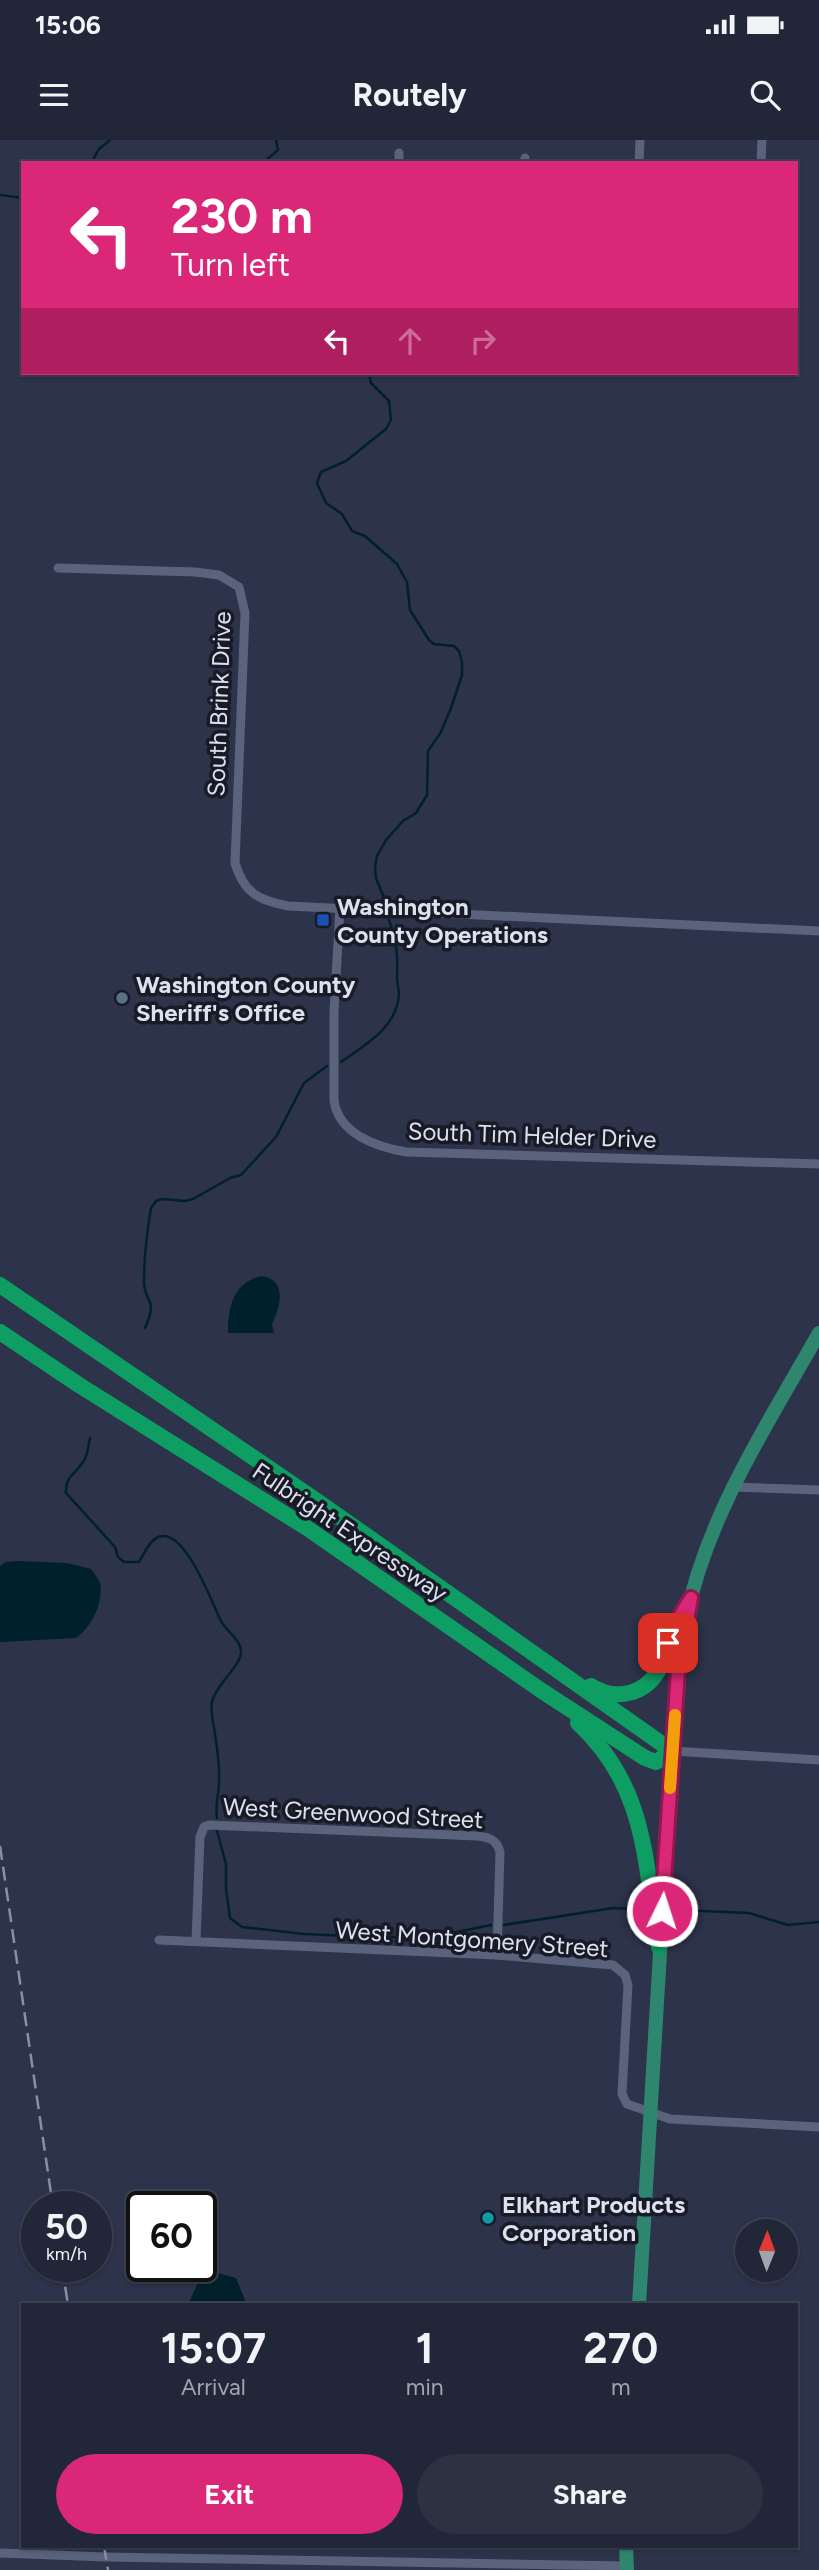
<!DOCTYPE html>
<style>
body{margin:0;font-family:Figtree,sans-serif;background:#2d3243;color:#f1f3f6;height:100vh;display:flex;flex-direction:column;font-size:26px;white-space:nowrap}
*{box-sizing:border-box;margin:0}
p{font-size:23px;color:#a2a5ae}
.icon{flex:none;width:38px;height:38px;fill:none;stroke:currentColor;stroke-width:2;stroke-linecap:round;stroke-linejoin:round}
.map{position:relative;flex:1;overflow:hidden}
.sheet{position:absolute;left:21px;top:2163px;width:777px;height:245px;display:flex;flex-direction:column;background:#212638;border-radius:0px;box-shadow:0 2px 5px #0004,0 0 0 2px #3e4353}
.sheet>*{flex:none}
.banner{position:absolute;left:21px;top:21px;width:777px;height:214px;border-radius:0px;box-shadow:0 2px 5px #0004,0 0 0 2px #3e4353;background:#db2777;color:#fff;overflow:hidden}
.needle{width:46px;rotate:1deg}
.buttons{position:absolute;left:735px;top:2079px;display:grid;gap:14px}
.buttons a{display:grid;place-items:center;width:63px;height:63px;border-radius:50%;background:#212638;box-shadow:0 2px 5px #0004,0 0 0 2px #3e4353;font-size:35px}
.speed{position:absolute;left:21px;top:2051px;display:flex;gap:14px;font-size:35px;font-weight:700;text-align:center}
.speed>*{display:grid;place-content:center;width:91px;height:91px;border-radius:50%;background:#212638;box-shadow:0 2px 5px #0004,0 0 0 2px #3e4353;line-height:1}
.speed small{font-size:18px;font-weight:400}
.speed .limit{border:4px solid #111;border-radius:10px;background:#fff;color:#111}
.pin{position:absolute;display:grid;place-items:center;width:60px;height:60px;color:#fff;margin:-30px;border-radius:14px;box-shadow:0 4px 10px #0006}
.me{position:absolute;width:77px;margin:-38px;rotate:4deg;stroke-linejoin:round;filter:drop-shadow(0 0 5px #0008)}
.turn{display:flex;align-items:center;gap:24px;height:147px;padding:0 35px;font-size:32px}
.turn .icon{width:91px;height:91px;stroke-width:2.5}
.turn b{display:block;font-size:49px;line-height:60px}
.lanes{display:flex;align-items:center;height:66px;padding:0 35px;background:#0003;justify-content:center;gap:35px;direction:ltr}
.lanes .off{opacity:.35}
.eta{display:flex;justify-content:space-evenly;align-items:center;height:119px;text-align:center}
.eta b{font-size:42px;font-weight:700;line-height:49px}
.button{display:flex;gap:14px;margin-top:auto;padding:14px 35px}
.button a{flex:1;height:80px;border-radius:42px;background:#db2777;color:#fff;font-size:28px;font-weight:700;line-height:80px;text-align:center}
.button a+a{background:#2d3243;color:#f1f3f6}
.status{display:flex;justify-content:space-between;align-items:center;height:49px;padding:0 35px;background:#212638;direction:ltr}
.status svg{height:19px;fill:currentColor}
header{display:flex;justify-content:space-between;align-items:center;height:91px;padding:0 35px;background:#212638;font-size:32px;font-weight:700}
.map>svg:first-child{display:block}
</style>
<div class="status"><b>15:06</b><svg viewBox="0 0 49 12"><path d="M0 12V9h3v3zM5 12V6h3v6zM10 12V3h3v9zM15 12V0h3v12zM26 1h20v11H26zM47 4h2v5h-2z"/></svg></div>
<header><svg class="icon" aria-label="menu" viewBox="0 0 24 24"><path d="M4 6h16M4 12h16M4 18h16"/></svg>Routely<svg class="icon" aria-label="search" viewBox="0 0 24 24"><circle cx="10" cy="10" r="6"/><path d="M15 15l6 6"/></svg></header>
<div class="map">
<svg width="819" height="2430" viewBox="0 0 819 2430">
<rect width="100%" height="100%" fill="#2c334a"/>
<g fill="#00202b">
<path d="M 262,1136 C 288,1140 280,1168 272,1184 L 274,1193 L 228,1193 C 228,1170 232,1142 262,1136 Z"/>
<path d="M 17,1421 L 67,1423 L 91,1429 C 94,1433 98,1438 100,1443 C 104,1462 91,1488 76,1498 L 0,1502 L 0,1426 L 6,1422 Z"/>
<path d="M 204,2129 L 236,2138 L 247,2165 L 188,2165 Z"/>
</g>
<g fill="none" stroke-linecap="round" stroke-linejoin="round">
<g stroke="#00202b" stroke-width="2.5">
<path d="M 91,23 L 99,9 L 110,0"/>
<path d="M 263,23 L 278,10 L 276,0"/>
<path d="M 0,55 L 23,58"/>
<path d="M 369,233 L 371,243 L 389,261 L 391,280 L 386,289 L 346,321 L 321,332 L 317,343 L 326,363 L 342,374 L 352,391 L 365,396 L 397,424 L 407,442 L 410,470 L 429,500 L 434,504 L 454,506 L 459,511 L 462,522 L 462,535 L 451,568 L 441,592 L 428,611 L 427,655 L 416,673 L 403,681 L 386,700 L 377,716 L 375,727 L 376,738 L 384,758"/>
<path d="M 341,922 C 365,905 397,888 399,854 C 399,849 397,843 397,838 C 398,814 397,803 389,780"/>
<path d="M 145,1188 C 159,1156 144,1165 144,1141 C 144,1117 147,1092 151,1068 L 156,1061 L 162,1059 L 185,1061 L 193,1059 L 230,1038 L 241,1035 L 276,997 L 304,943 L 327,926"/>
<path d="M 90,1298 C 88,1306 88,1316 83,1322 C 75,1335 65,1336 66,1353 L 115,1407 L 118,1417 L 124,1422 L 139,1422 C 144,1414 149,1401 158,1397 C 185,1386 212,1464 221,1481 C 226,1491 242,1501 241,1512 C 241,1526 216,1544 212,1562 C 210,1570 213,1580 214,1588 C 217,1606 220,1623 219,1641 C 219,1654 215,1665 217,1678"/>
<path d="M 217,1691 L 226,1724 L 226,1749 L 230,1778 L 242,1787 L 304,1794 L 372,1797 L 432,1797 L 491,1785"/>
<path d="M 679,1770 L 749,1773 L 788,1785 L 819,1782"/>
<path d="M 504,1785 L 613,1768 L 637,1769"/>
</g>
<g stroke="#5b627c" stroke-width="9">
<path d="M 399,23 L 399,13"/>
<path d="M 524,23 L 525,18"/>
<path d="M 639,23 L 640,0"/>
<path d="M 761,23 L 762,0"/>
<path d="M 58,428 L 195,432 L 219,435 L 239,447 L 245,473 L 235,723 C 244,753 258,760 288,766 L 819,791"/>
<path d="M 340,768 L 334,872 L 334,960 C 338,994 377,1007 406,1012 L 819,1024"/>
<path d="M 733,1347 L 819,1350"/>
<path d="M 672,1611 L 819,1620"/>
<path d="M 159,1800 L 497,1815 L 613,1825 L 625,1835 L 628,1845 L 622,1954 L 627,1964 L 670,1979 L 819,1987"/>
<path d="M 196,1801 L 200,1697 L 204,1687 L 209,1685 L 477,1696 C 489,1697 497,1700 500,1712 L 497,1815"/>
<path d="M 0,2413 L 106,2417 L 627,2426"/>
</g>
<g stroke="#2d866d" stroke-width="14">
<path d="M 639,2165 L 672,1611 C 675,1567 677,1522 686,1478 C 708,1374 767,1285 819,1193"/>
<path d="M 626,2406 L 627,2430"/>
</g>
<g stroke="#0e9e63" stroke-width="16">
<path d="M 0,1145 L 320,1363 L 672,1611 L 656,1622 L 645,1618 L 542,1551 L 307,1388 L 79,1245 L 0,1192"/>
<path d="M 591,1546 C 617,1562 647,1554 660,1527 C 665,1517 666,1506 670,1496 C 675,1482 684,1470 691,1458"/>
<path d="M 578,1583 C 647,1647 644,1720 659,1807"/>
</g>
<g stroke="#8a90a2" stroke-width="2.5" stroke-dasharray="14 7" stroke-linecap="butt">
<path d="M 0,1706 L 53,2067"/>
<path d="M 62,2126 L 68,2165"/>
<path d="M 104,2406 L 108,2430"/>
</g>
</g>
<g fill="none" stroke-linecap="round" stroke-linejoin="round">
<g stroke="#8e194d" stroke-width="18">
<path id="route" d="M 662,1771 L 678,1530 L 691,1458 L 674,1486 L 668,1503"/>
</g>
<use href="#route" stroke="#db2777" stroke-width="12"/>
<path stroke="#f59e0b" stroke-width="12" d="M 670,1648 L 675,1575"/>
</g>
<rect fill="#1a4fb4" stroke="#181b26" stroke-width="2.5" x="316" y="773" width="14" height="14" rx="3.5"/>
<circle fill="#5c6f8a" stroke="#181b26" stroke-width="2.5" cx="122" cy="858" r="7"/>
<circle fill="#0f9aa8" stroke="#181b26" stroke-width="2.5" cx="488" cy="2078" r="7"/>
<g text-anchor="middle" dominant-baseline="central" stroke-width="7" stroke-linejoin="round" paint-order="stroke">
<g font-size="24" fill="#dce1f0" stroke="#181b26">
<text transform="translate(219 564) rotate(-88)">South Brink Drive</text>
<text transform="translate(532 995) rotate(2)">South Tim Helder Drive</text>
<text transform="translate(350 1392) rotate(34)">Fulbright Expressway</text>
<text transform="translate(353 1673) rotate(3)">West Greenwood Street</text>
<text transform="translate(472 1799) rotate(4)">West Montgomery Street</text>
</g>
<g font-size="24" font-weight="bold" fill="#dce1f0" stroke="#181b26" text-anchor="start">
<text x="337" y="766">Washington<tspan x="337" dy="28">County Operations</tspan></text>
<text x="136" y="844">Washington County<tspan x="136" dy="28">Sheriff's Office</tspan></text>
<text x="502" y="2064">Elkhart Products<tspan x="502" dy="28">Corporation</tspan></text>
</g>
</g>
</svg>
<div class="buttons">
<a><svg class="needle" viewBox="-14 -14 28 28"><path d="M0-13l5 13h-10z" fill="#e53935"/><path d="M0 13l5-13h-10z" fill="#a2a5ae"/></svg></a>
</div>
<div class="speed"><div>50<small>km/h</small></div><div class="limit">60</div></div>
<div class="pin" style="left:668px;top:1503px;background:#d93025"><svg class="icon" aria-label="arrive" viewBox="0 0 24 24"><path d="M6 21V4h12l-3 4 3 4H6"/></svg></div>
<svg class="me" style="left:662px;top:1771px" viewBox="-20 -20 40 40"><circle r="17" fill="#db2777" stroke="#fff" stroke-width="3"/><path d="M0-11L8 9 0 5-8 9z" fill="#fff"/></svg>
<div class="banner">
<div class="turn"><svg class="icon" aria-label="left" viewBox="0 0 24 24"><path d="M17 20v-9H6M10 6l-5 5 5 5"/></svg><div><b>230 m</b>Turn left</div></div>
<div class="lanes"><svg class="icon" aria-label="left" viewBox="0 0 24 24"><path d="M17 20v-9H6M10 6l-5 5 5 5"/></svg><svg class="icon off" aria-label="ahead" viewBox="0 0 24 24"><path d="M12 20V5M6 11l6-6 6 6"/></svg><svg class="icon off" aria-label="right" viewBox="0 0 24 24"><path d="M7 20v-9h11M14 6l5 5-5 5"/></svg></div>
</div>
<section class="sheet">
<div class="eta">
<div><b>15:07</b><p>Arrival</p></div>
<div><b>1</b><p>min</p></div>
<div><b>270</b><p>m</p></div>
</div>
<div class="button"><a>Exit</a><a>Share</a></div>
</section>
</div>
